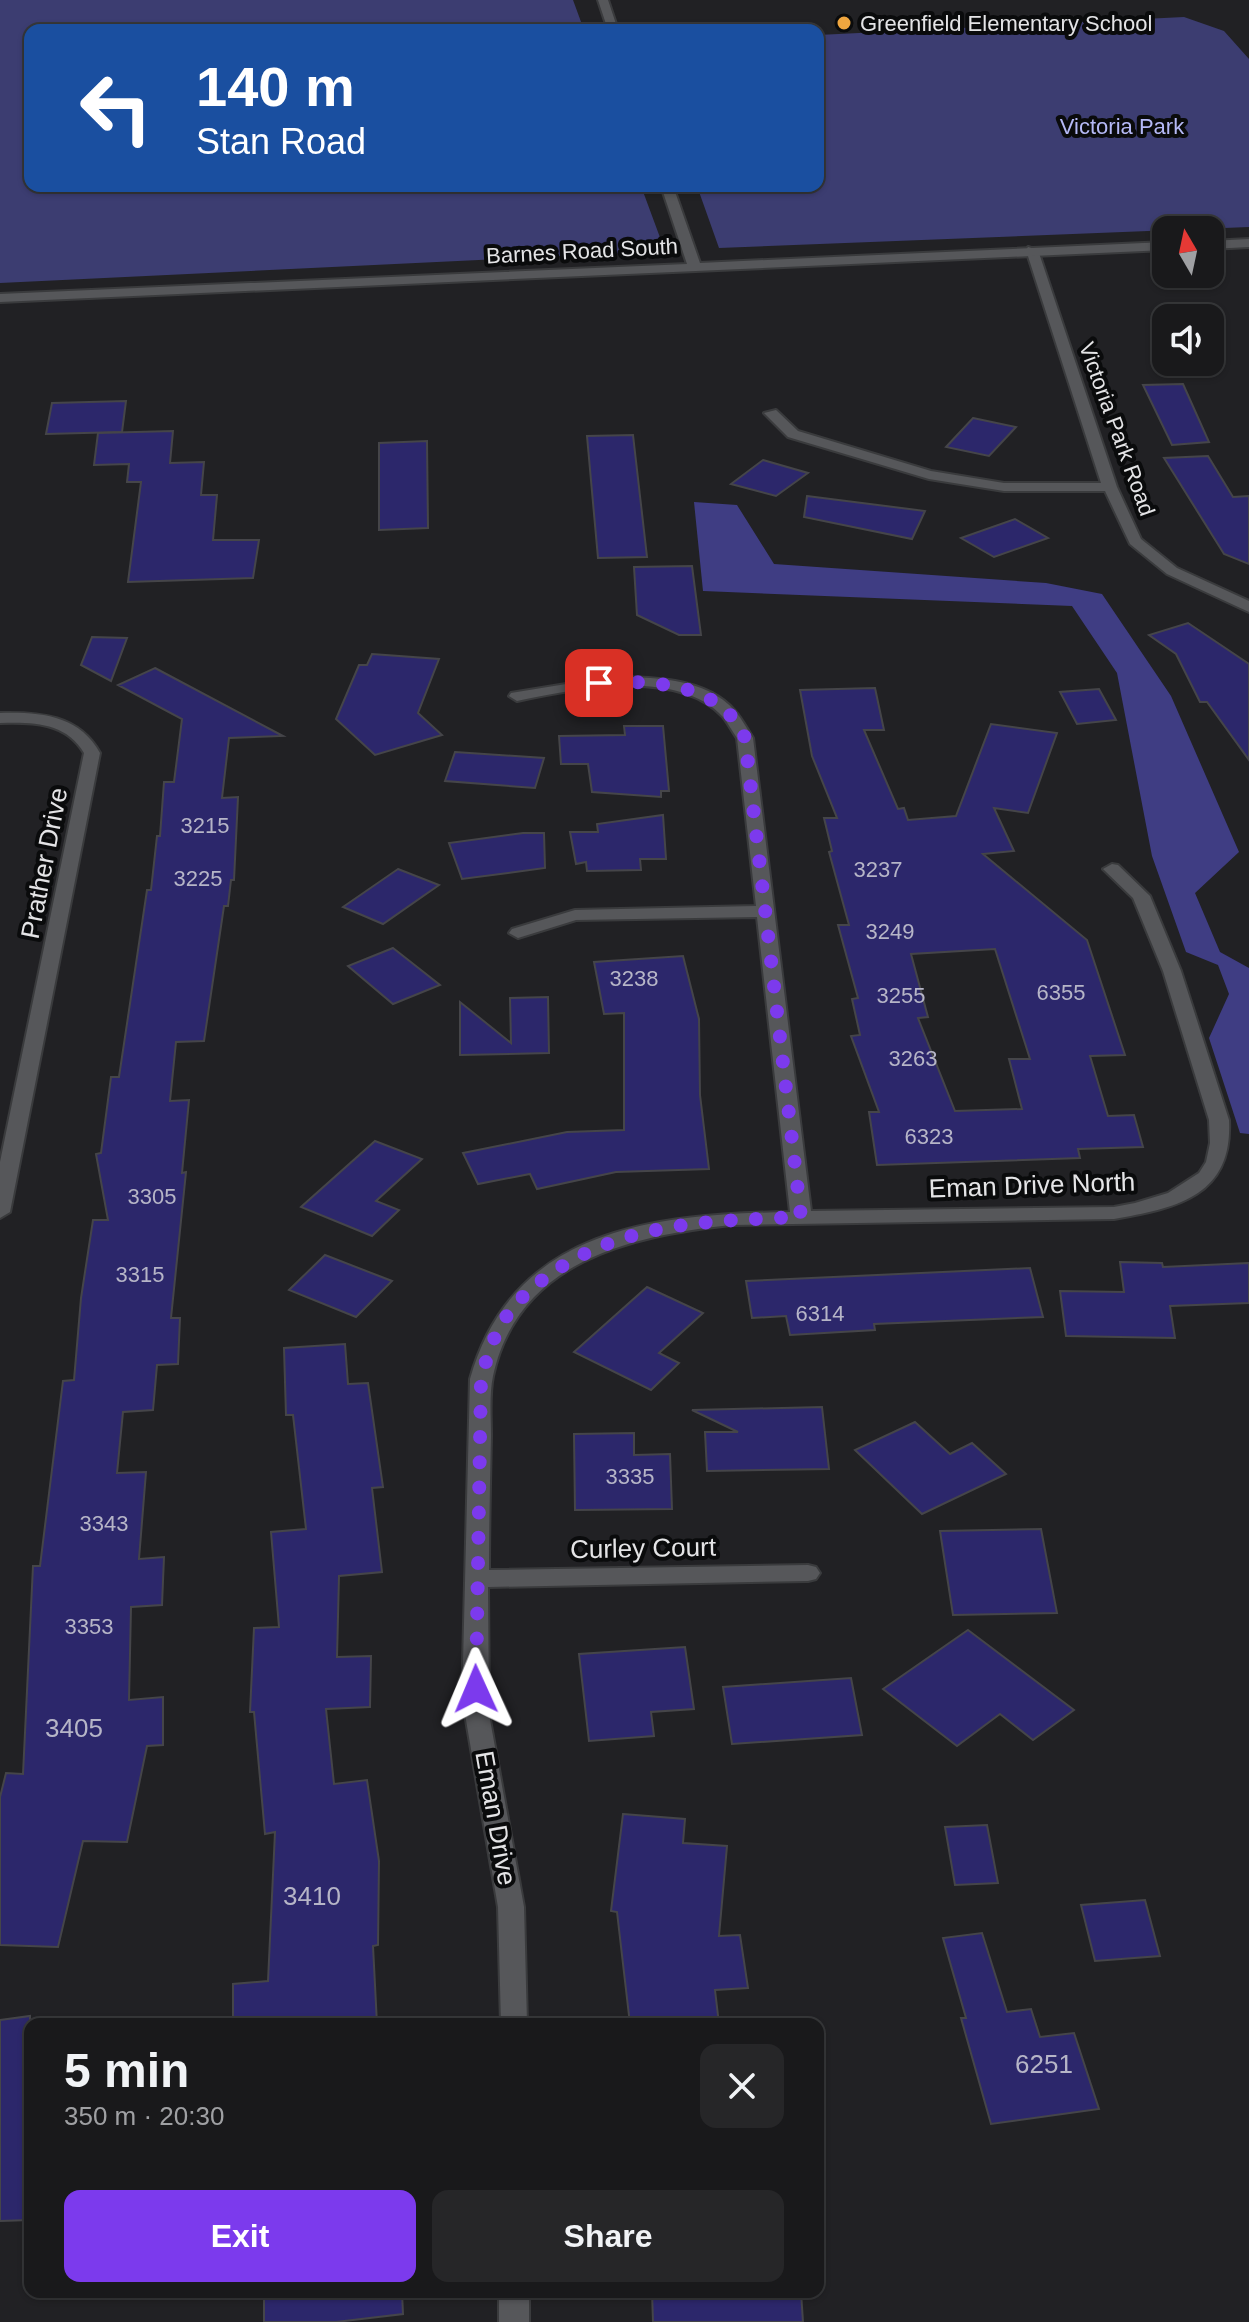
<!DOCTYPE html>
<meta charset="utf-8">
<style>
body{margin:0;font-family:Helvetica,sans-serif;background:#262628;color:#f1f3f6;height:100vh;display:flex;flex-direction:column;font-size:30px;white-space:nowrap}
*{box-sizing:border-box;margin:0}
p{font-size:26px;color:#9fa0a3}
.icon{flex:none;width:44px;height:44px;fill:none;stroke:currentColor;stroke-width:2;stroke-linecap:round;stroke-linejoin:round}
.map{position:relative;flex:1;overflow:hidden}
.panel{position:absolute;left:24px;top:2018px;width:800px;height:280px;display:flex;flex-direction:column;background:#19191b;border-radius:16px;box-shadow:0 2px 6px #0004,0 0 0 2px #37383a}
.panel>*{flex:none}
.banner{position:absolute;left:24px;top:24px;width:800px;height:168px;border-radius:16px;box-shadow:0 2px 6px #0004,0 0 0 2px #37383a;background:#1a4fa0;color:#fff;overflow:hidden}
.needle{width:52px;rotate:351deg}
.controls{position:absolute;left:1152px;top:216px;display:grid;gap:16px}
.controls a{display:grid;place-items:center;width:72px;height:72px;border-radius:16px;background:#19191b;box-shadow:0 2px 6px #0004,0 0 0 2px #37383a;font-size:40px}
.pin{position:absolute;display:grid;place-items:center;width:68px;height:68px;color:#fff;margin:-34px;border-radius:16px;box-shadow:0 4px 12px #0006}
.me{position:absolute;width:88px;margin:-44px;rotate:359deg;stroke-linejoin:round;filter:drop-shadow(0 0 6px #0008)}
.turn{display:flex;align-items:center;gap:28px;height:168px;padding:0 40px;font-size:36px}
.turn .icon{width:104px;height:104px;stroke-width:2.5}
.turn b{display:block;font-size:56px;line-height:68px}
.round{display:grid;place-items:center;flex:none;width:84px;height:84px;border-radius:16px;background:#262628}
.headline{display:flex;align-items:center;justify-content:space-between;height:136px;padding:0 40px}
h1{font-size:48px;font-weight:700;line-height:60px}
.cta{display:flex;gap:16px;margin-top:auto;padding:16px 40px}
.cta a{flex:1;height:92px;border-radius:16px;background:#7c3aed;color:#fff;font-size:32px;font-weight:700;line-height:92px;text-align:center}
.cta a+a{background:#262628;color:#f1f3f6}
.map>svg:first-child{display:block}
</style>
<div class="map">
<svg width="1249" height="2322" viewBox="0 0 1249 2322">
<rect width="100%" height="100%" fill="#212124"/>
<g fill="#3c3d71">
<path d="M 0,0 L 573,0 L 584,30 L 30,30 L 30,186 L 641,186 L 665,251 L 0,283 Z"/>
<path d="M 1184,17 L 1224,31 L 1249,59 L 1249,227 L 719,248 L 697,186 L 818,186 L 818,35 Z"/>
</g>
<path fill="#3f3d83" d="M 694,502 L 737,505 L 774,564 L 1046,583 L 1102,594 L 1171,696 L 1239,852 L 1195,893 L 1220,952 L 1249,968 L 1249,1134 L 1240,1133 L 1209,1038 L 1229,994 L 1218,965 L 1186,952 L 1152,856 L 1117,673 L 1072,606 L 703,591 Z"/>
<g fill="#2c276b" stroke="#454549" stroke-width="2" fill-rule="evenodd">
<path d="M 1183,384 L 1209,442 L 1172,445 L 1143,385 Z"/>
<path d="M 126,401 L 122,432 L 46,434 L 52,403 Z"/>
<path d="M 973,418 L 1016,427 L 989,456 L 946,447 Z"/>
<path d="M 173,431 L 170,463 L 204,462 L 201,495 L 217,495 L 213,540 L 259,540 L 253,578 L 128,582 L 141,482 L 127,482 L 129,464 L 94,465 L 98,433 Z"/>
<path d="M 633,435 L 647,557 L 598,558 L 587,436 Z"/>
<path d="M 427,441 L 428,528 L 379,530 L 379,443 Z"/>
<path d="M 1208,456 L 1233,497 L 1249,496 L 1249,564 L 1224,554 L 1164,458 Z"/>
<path d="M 763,460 L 808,473 L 776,496 L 731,484 Z"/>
<path d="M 807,496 L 925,511 L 912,539 L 804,517 Z"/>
<path d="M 1015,519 L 1048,538 L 994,557 L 961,538 Z"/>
<path d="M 692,566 L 701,635 L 679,635 L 637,615 L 634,567 Z"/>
<path d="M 1188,623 L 1249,664 L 1249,760 L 1207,702 L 1200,702 L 1176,654 L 1149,635 Z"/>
<path d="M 92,637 L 127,638 L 111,681 L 81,665 Z"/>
<path d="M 372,654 L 439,659 L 418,713 L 442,735 L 375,755 L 336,719 L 359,665 L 367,665 Z"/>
<path d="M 155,668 L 283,736 L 229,738 L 222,798 L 238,797 L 234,880 L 231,880 L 228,906 L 224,906 L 204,1041 L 176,1042 L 170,1101 L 189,1100 L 182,1173 L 186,1172 L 171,1318 L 180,1318 L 178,1364 L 157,1365 L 153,1410 L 123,1412 L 117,1473 L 146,1472 L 139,1559 L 164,1557 L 162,1605 L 131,1607 L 129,1700 L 163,1697 L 163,1745 L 147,1746 L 127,1842 L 83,1841 L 58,1947 L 0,1945 L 0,1797 L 6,1773 L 23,1774 L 33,1566 L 40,1566 L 63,1381 L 74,1380 L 81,1298 L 93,1220 L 108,1220 L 96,1154 L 101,1153 L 111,1077 L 119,1077 L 147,890 L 151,890 L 157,836 L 160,836 L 164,782 L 174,782 L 182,719 L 118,685 Z"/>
<path d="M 875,688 L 884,730 L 864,730 L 898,809 L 904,808 L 908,820 L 956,816 L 991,724 L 1057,733 L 1028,813 L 994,808 L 1014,851 L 983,854 L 1087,940 L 1125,1055 L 1090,1056 L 1108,1116 L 1134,1115 L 1143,1147 L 1078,1149 L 1080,1158 L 877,1165 L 869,1112 L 879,1112 L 851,1036 L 860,1035 L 852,999 L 858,998 L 838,925 L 849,925 L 829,852 L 832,851 L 824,818 L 837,818 L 812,756 L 800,690 ZM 995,949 L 1030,1059 L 1009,1059 L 1022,1109 L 955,1111 L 918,1018 L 928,1017 L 911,954 Z"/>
<path d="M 1099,689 L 1116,720 L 1077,724 L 1060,692 Z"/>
<path d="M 624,726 L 663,726 L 669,791 L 661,791 L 661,797 L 592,792 L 588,764 L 561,764 L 559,736 L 625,735 Z"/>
<path d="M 455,752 L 544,758 L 535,788 L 445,781 Z"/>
<path d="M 663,815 L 666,859 L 640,859 L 641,870 L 587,871 L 586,862 L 576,864 L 570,832 L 598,832 L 597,824 Z"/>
<path d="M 523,833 L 544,833 L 545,868 L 462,879 L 449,843 Z"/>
<path d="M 398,869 L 439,885 L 383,924 L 343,907 Z"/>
<path d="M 393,948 L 440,985 L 393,1004 L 348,966 Z"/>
<path d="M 683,956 L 699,1019 L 700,1095 L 709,1169 L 616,1172 L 537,1189 L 530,1174 L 478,1184 L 463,1153 L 567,1132 L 624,1130 L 624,1013 L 604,1014 L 594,962 Z"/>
<path d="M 548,997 L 549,1053 L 460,1055 L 460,1002 L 511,1043 L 510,998 Z"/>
<path d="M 375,1141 L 422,1159 L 376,1201 L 399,1210 L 372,1236 L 301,1207 Z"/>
<path d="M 325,1255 L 392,1281 L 356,1317 L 289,1290 Z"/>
<path d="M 1120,1262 L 1162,1263 L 1163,1267 L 1249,1263 L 1249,1303 L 1170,1306 L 1175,1338 L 1066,1336 L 1060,1291 L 1124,1292 Z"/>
<path d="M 1030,1268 L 1043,1317 L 874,1324 L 875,1330 L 790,1335 L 786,1316 L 752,1318 L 746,1281 Z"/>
<path d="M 647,1287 L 703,1313 L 659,1353 L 679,1363 L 651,1390 L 574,1352 Z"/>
<path d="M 345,1344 L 348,1384 L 368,1383 L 383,1487 L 372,1488 L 382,1572 L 339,1576 L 337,1657 L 371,1656 L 370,1707 L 326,1709 L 334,1784 L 367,1780 L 379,1861 L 378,1945 L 373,1946 L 377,2024 L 233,2024 L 233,1984 L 268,1981 L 275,1832 L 265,1834 L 254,1712 L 250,1712 L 254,1628 L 279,1627 L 271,1532 L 306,1529 L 293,1415 L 286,1415 L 284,1348 Z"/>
<path d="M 822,1407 L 829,1469 L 707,1471 L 705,1432 L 738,1432 L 692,1410 Z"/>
<path d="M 915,1422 L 950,1454 L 972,1443 L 1006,1474 L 922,1514 L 855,1450 Z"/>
<path d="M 634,1433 L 634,1455 L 670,1454 L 672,1509 L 575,1510 L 574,1434 Z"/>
<path d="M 1041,1529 L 1057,1613 L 953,1615 L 940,1531 Z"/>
<path d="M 968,1630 L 1074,1710 L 1033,1740 L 1000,1714 L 957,1746 L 883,1689 Z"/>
<path d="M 685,1647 L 694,1709 L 651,1712 L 654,1736 L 589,1741 L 579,1654 Z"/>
<path d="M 851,1678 L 862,1735 L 732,1744 L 723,1687 Z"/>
<path d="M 623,1814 L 685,1819 L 683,1843 L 727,1846 L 719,1936 L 740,1935 L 748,1988 L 715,1990 L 719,2024 L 630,2024 L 617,1912 L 611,1911 Z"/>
<path d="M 987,1825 L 998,1883 L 955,1885 L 945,1827 Z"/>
<path d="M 1145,1900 L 1160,1956 L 1095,1961 L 1081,1905 Z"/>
<path d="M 982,1933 L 1007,2012 L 1031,2009 L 1040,2037 L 1074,2033 L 1099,2109 L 991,2124 L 961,2018 L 966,2018 L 943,1938 Z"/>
<path d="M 30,2016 L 30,2220 L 0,2221 L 0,2020 Z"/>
<path d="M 264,2292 L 402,2292 L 403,2314 L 336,2322 L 264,2322 Z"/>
<path d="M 652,2292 L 801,2292 L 803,2322 L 653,2322 Z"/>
</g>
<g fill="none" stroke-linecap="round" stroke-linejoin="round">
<g stroke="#3a3b3d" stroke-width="4">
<g id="street">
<path d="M 1028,247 L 1038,250 L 1117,487 L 1141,539 L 1177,568 L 1249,601 L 1249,612 L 1167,574 L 1130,544 L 1105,491 L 1004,491 L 929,479 L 788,437 L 764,413 L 776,410 L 798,431 L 931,471 L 1004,483 L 1101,483 L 1026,250 Z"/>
<path d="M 609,677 C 650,677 706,677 735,711 C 742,719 747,729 753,738 L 811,1211 L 1114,1207 L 1135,1203 L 1168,1193 L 1199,1173 L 1206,1162 L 1210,1143 L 1209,1120 L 1163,971 L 1133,898 L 1103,869 L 1112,864 L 1118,865 L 1150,896 L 1181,971 L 1229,1120 C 1233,1196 1177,1208 1114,1219 L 731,1225 C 630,1236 518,1261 493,1376 C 489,1395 491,1417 491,1436 C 490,1481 489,1526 489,1570 L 808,1565 L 816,1567 L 820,1573 L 816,1579 L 808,1581 L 488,1587 L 489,1714 L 524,1907 L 527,2024 L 501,2024 L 498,1907 L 465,1714 L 463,1664 L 470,1379 C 512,1228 655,1214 790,1212 L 757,917 L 576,920 L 518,938 L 509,933 L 512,929 L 575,910 L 756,906 L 737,738 C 732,731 728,723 723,717 C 678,667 574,689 517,701 L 509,696 L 511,693 Z"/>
<path d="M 0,713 C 40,712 79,715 100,753 L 10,1212 L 0,1218 L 0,1162 L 84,753 C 66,722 32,722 0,723 Z"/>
<rect x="499" y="2292" width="30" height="30"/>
</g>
</g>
<g stroke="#3a3b3d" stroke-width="4">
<g id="secondary">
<path d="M 598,0 L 608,0 L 618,30 L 608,30 Z"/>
<path d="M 661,186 L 673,186 L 700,263 L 1166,242 L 1166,250 L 0,302 L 0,294 L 687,264 Z"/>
<path d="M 1249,239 L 1249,247 L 1210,249 L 1210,241 Z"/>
</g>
</g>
<use href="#street" fill="#56575a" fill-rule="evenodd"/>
<use href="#secondary" fill="#56575a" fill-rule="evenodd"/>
</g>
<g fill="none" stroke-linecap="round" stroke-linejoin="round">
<path stroke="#7c3aed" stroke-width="14" stroke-dasharray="0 25.2" d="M 476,1689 L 481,1379 C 487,1357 493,1336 506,1317 C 517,1300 533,1287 549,1275 C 625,1221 712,1221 801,1217 L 745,738 C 721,682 651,680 599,683"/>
</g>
<circle fill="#f0a63f" stroke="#0a0b0c" stroke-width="3" cx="844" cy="23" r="8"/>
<g text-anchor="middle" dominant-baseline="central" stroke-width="8" stroke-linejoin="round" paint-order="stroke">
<g font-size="22" fill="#e4e4e6" stroke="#0a0b0c" text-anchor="start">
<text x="860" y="23">Greenfield Elementary School</text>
</g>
<g font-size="22" fill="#b5b9f6" stroke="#0a0b0c">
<text x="1122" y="126">Victoria Park</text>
</g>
<g font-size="22" fill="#e4e4e6" stroke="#0a0b0c">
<text transform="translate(582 251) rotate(-3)">Barnes Road South</text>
<text transform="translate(1117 429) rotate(70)">Victoria Park Road</text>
</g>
<g font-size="22" fill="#b6b5c7">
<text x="205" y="825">3215</text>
<text x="878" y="869">3237</text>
<text x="198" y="878">3225</text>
<text x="890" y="931">3249</text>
<text x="634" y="978">3238</text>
<text x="1061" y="992">6355</text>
<text x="901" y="995">3255</text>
<text x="913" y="1058">3263</text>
<text x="929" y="1136">6323</text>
<text x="152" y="1196">3305</text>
<text x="140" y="1274">3315</text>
<text x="820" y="1313">6314</text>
<text x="630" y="1476">3335</text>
<text x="104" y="1523">3343</text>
<text x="89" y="1626">3353</text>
</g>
<g font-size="26" fill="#e4e4e6" stroke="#0a0b0c">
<text transform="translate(44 863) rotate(-79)">Prather Drive</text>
<text transform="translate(1032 1185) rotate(-2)">Eman Drive North</text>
<text transform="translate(643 1548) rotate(-1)">Curley Court</text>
<text transform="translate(496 1818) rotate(80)">Eman Drive</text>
</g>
<g font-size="26" fill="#b6b5c7">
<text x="74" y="1728">3405</text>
<text x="312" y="1896">3410</text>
<text x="1044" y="2064">6251</text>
</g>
</g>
</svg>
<div class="controls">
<a><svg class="needle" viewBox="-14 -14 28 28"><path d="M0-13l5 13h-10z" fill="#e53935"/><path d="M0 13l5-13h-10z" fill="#9fa0a3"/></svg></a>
<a><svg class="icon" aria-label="sound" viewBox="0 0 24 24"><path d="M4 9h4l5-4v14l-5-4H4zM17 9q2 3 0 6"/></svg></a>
</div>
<div class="pin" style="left:599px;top:683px;background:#d93025"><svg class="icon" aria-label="arrive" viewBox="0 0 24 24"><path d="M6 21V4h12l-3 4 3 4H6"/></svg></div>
<svg class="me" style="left:476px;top:1689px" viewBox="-20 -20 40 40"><path d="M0-17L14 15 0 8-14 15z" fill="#7c3aed" stroke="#fff" stroke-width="4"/></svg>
<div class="banner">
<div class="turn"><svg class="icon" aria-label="left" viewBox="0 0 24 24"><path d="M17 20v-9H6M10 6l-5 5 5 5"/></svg><div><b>140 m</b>Stan Road</div></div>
</div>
<section class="panel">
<div class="headline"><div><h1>5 min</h1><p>350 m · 20:30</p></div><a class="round"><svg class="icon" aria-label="close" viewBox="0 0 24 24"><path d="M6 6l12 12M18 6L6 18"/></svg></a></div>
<div class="cta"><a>Exit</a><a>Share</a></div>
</section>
</div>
